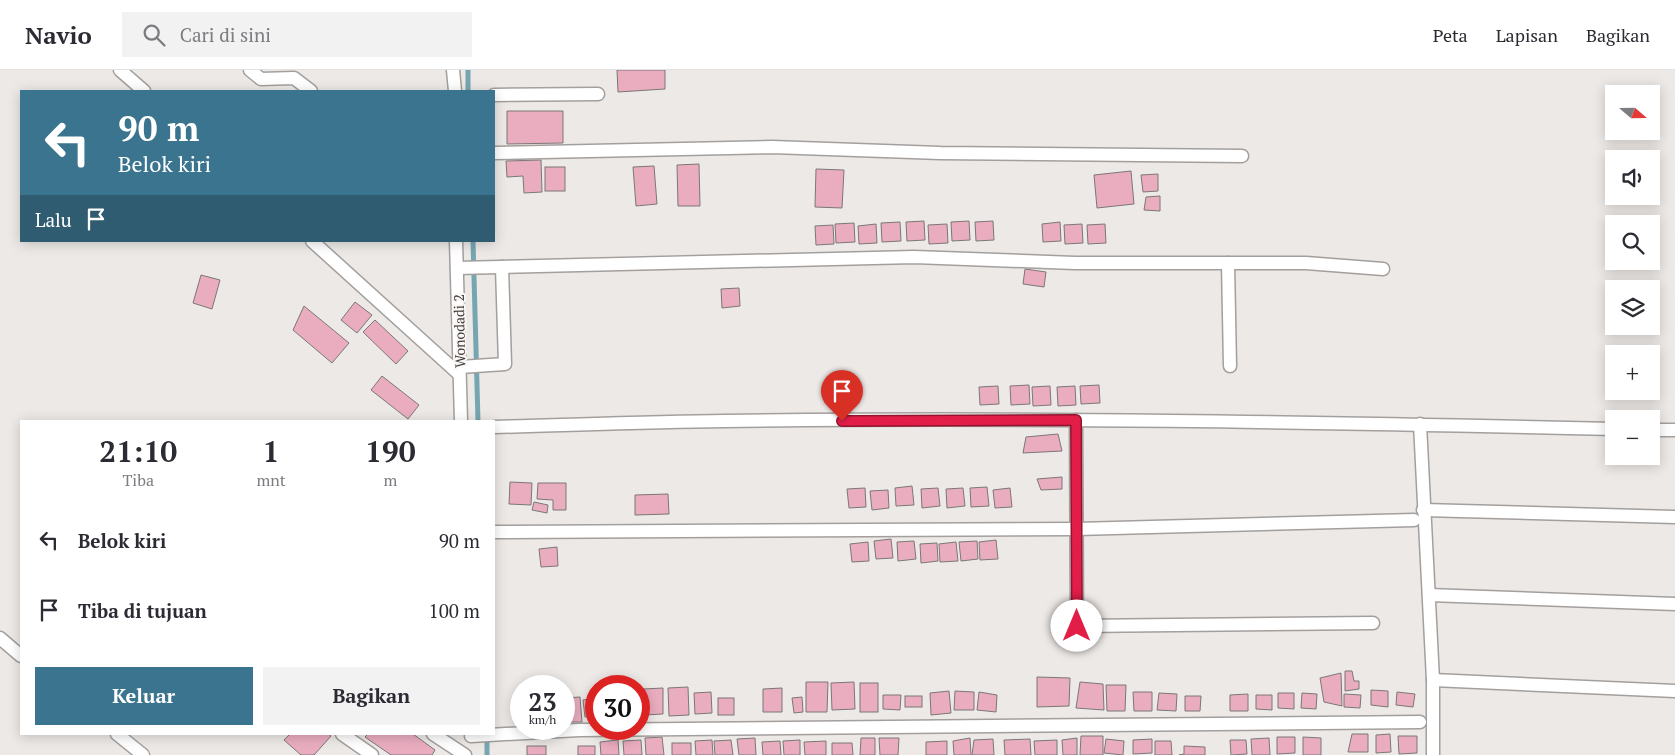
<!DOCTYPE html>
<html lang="id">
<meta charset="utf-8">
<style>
body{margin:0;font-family:"PT Serif",serif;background:#f2f2f3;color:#2b2b33;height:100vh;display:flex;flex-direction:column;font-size:19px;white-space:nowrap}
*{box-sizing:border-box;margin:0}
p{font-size:16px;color:#7c7c81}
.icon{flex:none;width:28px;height:28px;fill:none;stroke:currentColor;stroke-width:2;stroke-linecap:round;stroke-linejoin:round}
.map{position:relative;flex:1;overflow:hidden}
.drawer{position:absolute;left:20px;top:350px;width:475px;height:315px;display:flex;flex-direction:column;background:#fff;border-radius:0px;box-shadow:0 2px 12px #0003}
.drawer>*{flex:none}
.top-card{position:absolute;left:20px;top:20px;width:475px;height:152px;border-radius:0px;box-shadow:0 2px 12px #0003;background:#3b748e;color:#fff;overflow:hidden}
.needle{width:32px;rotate:110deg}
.fabs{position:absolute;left:1605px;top:15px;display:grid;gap:10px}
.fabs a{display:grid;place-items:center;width:55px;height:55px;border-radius:0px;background:#fff;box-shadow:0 2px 12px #0003;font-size:25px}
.speed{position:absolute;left:510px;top:605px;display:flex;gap:10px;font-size:25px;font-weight:700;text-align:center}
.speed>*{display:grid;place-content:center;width:65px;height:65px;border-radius:50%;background:#fff;box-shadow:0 2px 12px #0003;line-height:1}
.speed small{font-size:12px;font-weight:400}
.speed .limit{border:8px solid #d22;background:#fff;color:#111}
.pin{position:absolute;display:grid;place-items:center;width:42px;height:42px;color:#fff;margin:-51px -21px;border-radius:50% 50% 50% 0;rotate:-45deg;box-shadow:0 0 5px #0007}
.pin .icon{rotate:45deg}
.me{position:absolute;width:55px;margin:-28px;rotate:0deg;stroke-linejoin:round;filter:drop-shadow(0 0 4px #0008)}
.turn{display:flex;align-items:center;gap:18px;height:105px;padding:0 15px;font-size:22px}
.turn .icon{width:65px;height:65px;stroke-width:2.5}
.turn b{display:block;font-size:35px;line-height:42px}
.then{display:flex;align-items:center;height:48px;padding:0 15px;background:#0003;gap:10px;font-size:19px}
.eta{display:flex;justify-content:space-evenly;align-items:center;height:85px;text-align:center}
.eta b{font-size:30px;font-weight:700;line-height:35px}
.action{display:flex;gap:10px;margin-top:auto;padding:10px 15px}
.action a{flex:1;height:58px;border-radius:0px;background:#3b748e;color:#fff;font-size:20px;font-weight:700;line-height:58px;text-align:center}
.action a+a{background:#f2f2f3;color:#2b2b33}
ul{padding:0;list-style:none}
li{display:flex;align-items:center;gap:15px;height:70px;padding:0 15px}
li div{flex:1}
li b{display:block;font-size:19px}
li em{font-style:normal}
header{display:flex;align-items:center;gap:30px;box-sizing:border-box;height:70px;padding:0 25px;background:#fff;border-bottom:1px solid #e1e1e2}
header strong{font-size:24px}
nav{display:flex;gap:28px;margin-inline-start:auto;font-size:18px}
.search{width:350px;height:45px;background:#f2f2f3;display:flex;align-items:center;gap:12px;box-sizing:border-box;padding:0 18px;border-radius:0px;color:#7c7c81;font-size:19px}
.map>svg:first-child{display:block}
</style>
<header>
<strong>Navio</strong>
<div class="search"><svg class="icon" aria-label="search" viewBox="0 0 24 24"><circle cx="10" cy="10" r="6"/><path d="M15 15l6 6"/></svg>Cari di sini</div>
<nav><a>Peta</a><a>Lapisan</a><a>Bagikan</a></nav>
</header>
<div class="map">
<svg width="1675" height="685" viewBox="0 0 1675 685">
<rect width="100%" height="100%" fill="#ede9e6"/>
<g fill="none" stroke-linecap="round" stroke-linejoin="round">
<g stroke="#76a6b2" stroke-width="5">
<path d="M 468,0 L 468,21"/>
<path d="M 473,171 L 478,351"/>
<path d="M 487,666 L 487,685"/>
</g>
</g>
<g fill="#eaadc0" stroke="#7b7778">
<path d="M 617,0 L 665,0 L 665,19 L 618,22 Z"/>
<path d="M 507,41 L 563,41 L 563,73 L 507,74 Z"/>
<path d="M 541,90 L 542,122 L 524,123 L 523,106 L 507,107 L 506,91 Z"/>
<path d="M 699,94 L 700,136 L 678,136 L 677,95 Z"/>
<path d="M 654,96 L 657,134 L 636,136 L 633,97 Z"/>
<rect x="545" y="97" width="20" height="24"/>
<path d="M 816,99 L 844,100 L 842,138 L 815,137 Z"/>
<path d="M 1131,101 L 1134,134 L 1097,138 L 1094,105 Z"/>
<path d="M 1158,104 L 1158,121 L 1143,122 L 1141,105 Z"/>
<path d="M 1160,126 L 1160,141 L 1144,140 L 1146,127 Z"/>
<path d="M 924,151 L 925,170 L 907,171 L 906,152 Z"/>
<path d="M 969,151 L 970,170 L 952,171 L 951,152 Z"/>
<path d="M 993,151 L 994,170 L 976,171 L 975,152 Z"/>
<path d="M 900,152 L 901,171 L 882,172 L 881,153 Z"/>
<path d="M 1060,152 L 1061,171 L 1043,172 L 1042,154 Z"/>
<path d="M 854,153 L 855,172 L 836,173 L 835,154 Z"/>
<path d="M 876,154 L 877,173 L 859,174 L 858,156 Z"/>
<path d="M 947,154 L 948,173 L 929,174 L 928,155 Z"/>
<path d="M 1082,154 L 1083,173 L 1065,174 L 1064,155 Z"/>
<path d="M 1105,154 L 1106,173 L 1088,174 L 1087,155 Z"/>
<path d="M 833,155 L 834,174 L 816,175 L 815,156 Z"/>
<path d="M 1025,199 L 1046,202 L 1044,217 L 1023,214 Z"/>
<path d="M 201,205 L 220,210 L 212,239 L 193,233 Z"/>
<path d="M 739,218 L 740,236 L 722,238 L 721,219 Z"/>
<path d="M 355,232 L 372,245 L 357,263 L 341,250 Z"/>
<path d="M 304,236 L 349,273 L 332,293 L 293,260 Z"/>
<path d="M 375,250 L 408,281 L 396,294 L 363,262 Z"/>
<path d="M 382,306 L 419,335 L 408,349 L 371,320 Z"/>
<path d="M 1029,315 L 1030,334 L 1011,335 L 1010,316 Z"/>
<path d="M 1099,315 L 1100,333 L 1081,334 L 1080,316 Z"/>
<path d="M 998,316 L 999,334 L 980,335 L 979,317 Z"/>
<path d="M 1050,316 L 1051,335 L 1033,336 L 1032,317 Z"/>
<path d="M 1075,316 L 1076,335 L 1058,336 L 1057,317 Z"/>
<path d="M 1058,364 L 1062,381 L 1023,383 L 1026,367 Z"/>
<path d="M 1062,407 L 1062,419 L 1041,420 L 1037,409 Z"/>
<path d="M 510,412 L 532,413 L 531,435 L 509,434 Z"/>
<path d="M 538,413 L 566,413 L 566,440 L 553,440 L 553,430 L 537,429 Z"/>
<path d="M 912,416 L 914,435 L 896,436 L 895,418 Z"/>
<path d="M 987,417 L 989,436 L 971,437 L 970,418 Z"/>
<path d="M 865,418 L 866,437 L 849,438 L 847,419 Z"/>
<path d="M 938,418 L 940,436 L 922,438 L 921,419 Z"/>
<path d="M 963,418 L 965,436 L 947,438 L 946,419 Z"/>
<path d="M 1010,418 L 1012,437 L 995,438 L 993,420 Z"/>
<path d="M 888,420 L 889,438 L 872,440 L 870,421 Z"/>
<path d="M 668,424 L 669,444 L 635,445 L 635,425 Z"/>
<path d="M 534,432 L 548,435 L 547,443 L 532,440 Z"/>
<path d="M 891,469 L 893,488 L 876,489 L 874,471 Z"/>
<path d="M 996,470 L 998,489 L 980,490 L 979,472 Z"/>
<path d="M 914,471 L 916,489 L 898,491 L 897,472 Z"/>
<path d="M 977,471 L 978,489 L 961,491 L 959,472 Z"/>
<path d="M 868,472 L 869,491 L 852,492 L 850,474 Z"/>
<path d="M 956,472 L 958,491 L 940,492 L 939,474 Z"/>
<path d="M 937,473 L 938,491 L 921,493 L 920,474 Z"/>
<path d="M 557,477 L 558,496 L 541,497 L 539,479 Z"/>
<path d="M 1345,601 L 1352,601 L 1354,611 L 1359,611 L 1359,619 L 1345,621 Z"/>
<path d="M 1341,603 L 1342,636 L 1324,632 L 1320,608 Z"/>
<path d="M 1037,607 L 1070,608 L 1069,636 L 1037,637 Z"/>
<path d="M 806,612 L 828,612 L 827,642 L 806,642 Z"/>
<path d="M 854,612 L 855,639 L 832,640 L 831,613 Z"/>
<path d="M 1080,612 L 1103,614 L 1104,640 L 1076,638 Z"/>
<rect x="860" y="613" width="18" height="29"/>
<path d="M 1106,615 L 1126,615 L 1125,641 L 1107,641 Z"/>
<path d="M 688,617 L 689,645 L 669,646 L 668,618 Z"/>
<path d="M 663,618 L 663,644 L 644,645 L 643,619 Z"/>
<path d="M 782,618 L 782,642 L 763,642 L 763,619 Z"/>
<path d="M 1371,620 L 1388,621 L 1388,637 L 1371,635 Z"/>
<path d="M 949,621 L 951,643 L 931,645 L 930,623 Z"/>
<path d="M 955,621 L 974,622 L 974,640 L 954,640 Z"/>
<path d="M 711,622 L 712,643 L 695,644 L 694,623 Z"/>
<path d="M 979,622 L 997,625 L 996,642 L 977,640 Z"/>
<path d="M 1133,622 L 1152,622 L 1152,641 L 1134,641 Z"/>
<path d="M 1397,622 L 1415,624 L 1413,637 L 1396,635 Z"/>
<path d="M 1159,623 L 1177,624 L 1176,641 L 1157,640 Z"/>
<path d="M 1278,623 L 1294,623 L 1294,639 L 1278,638 Z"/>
<path d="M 1302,623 L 1317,624 L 1316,639 L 1301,638 Z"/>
<path d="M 1248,624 L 1248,641 L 1230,641 L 1230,625 Z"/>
<path d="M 1344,624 L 1361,625 L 1360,638 L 1344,637 Z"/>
<path d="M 883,625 L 901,625 L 900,640 L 883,639 Z"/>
<path d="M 1256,625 L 1272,625 L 1272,640 L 1256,639 Z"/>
<rect x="905" y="626" width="17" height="11"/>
<path d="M 1185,626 L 1201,626 L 1200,641 L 1185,641 Z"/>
<path d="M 580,627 L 582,652 L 566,652 L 565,628 Z"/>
<path d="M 802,627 L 803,642 L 794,643 L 792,628 Z"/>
<rect x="718" y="628" width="16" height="17"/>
<path d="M 590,629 L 593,646 L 585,647 L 583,630 Z"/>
<path d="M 290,664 L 328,664 L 331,666 L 314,685 L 301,685 L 284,670 Z"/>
<path d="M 368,664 L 413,664 L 435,680 L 432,685 L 391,685 L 365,667 Z"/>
<path d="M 1352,664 L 1368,664 L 1368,682 L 1348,682 Z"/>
<path d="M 1390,664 L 1391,682 L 1376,683 L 1376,665 Z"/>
<path d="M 1081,666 L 1103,666 L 1103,685 L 1080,685 Z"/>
<path d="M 1398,666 L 1417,666 L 1417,683 L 1399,684 Z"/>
<path d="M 662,667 L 664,685 L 646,685 L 645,668 Z"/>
<path d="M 1277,667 L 1295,667 L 1295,683 L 1277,684 Z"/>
<path d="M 1303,667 L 1321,668 L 1321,685 L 1303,685 Z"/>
<path d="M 755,668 L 756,685 L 739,685 L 737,669 Z"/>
<path d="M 861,668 L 875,668 L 875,685 L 860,685 Z"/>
<path d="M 879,668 L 899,668 L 898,685 L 880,685 Z"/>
<path d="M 970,668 L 971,685 L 954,685 L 953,671 Z"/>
<path d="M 1077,668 L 1077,685 L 1063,685 L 1062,670 Z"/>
<path d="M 1269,668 L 1270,685 L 1252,685 L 1251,669 Z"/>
<path d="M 993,669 L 994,685 L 972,685 L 974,670 Z"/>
<path d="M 1030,669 L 1031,685 L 1005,685 L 1004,670 Z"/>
<path d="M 1106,669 L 1124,671 L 1123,685 L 1104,683 Z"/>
<path d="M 1152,669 L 1152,683 L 1133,684 L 1133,670 Z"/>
<path d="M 618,670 L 619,685 L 601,685 L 600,672 Z"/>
<path d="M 641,670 L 642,685 L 624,685 L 623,671 Z"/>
<path d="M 712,670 L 713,685 L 696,685 L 695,671 Z"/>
<path d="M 731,670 L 733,685 L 715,685 L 714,671 Z"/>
<path d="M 800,670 L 800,685 L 784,685 L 783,671 Z"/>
<path d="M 1057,670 L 1057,685 L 1035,685 L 1034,671 Z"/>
<path d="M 1230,670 L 1246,670 L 1247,684 L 1231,685 Z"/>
<path d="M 780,671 L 781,685 L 763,685 L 762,672 Z"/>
<path d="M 826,671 L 826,685 L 805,685 L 804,672 Z"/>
<path d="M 947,671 L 947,685 L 926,685 L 926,672 Z"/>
<path d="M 1155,671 L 1171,671 L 1172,685 L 1155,685 Z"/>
<rect x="672" y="673" width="19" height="12"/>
<path d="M 832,673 L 852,673 L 853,685 L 832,685 Z"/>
<rect x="527" y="676" width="19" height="9"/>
<rect x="578" y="676" width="17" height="9"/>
<path d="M 1184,676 L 1205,677 L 1205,685 L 1179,685 L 1184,684 Z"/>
</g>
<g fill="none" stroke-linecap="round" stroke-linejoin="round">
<g stroke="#a39f9d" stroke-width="15">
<g id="street">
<path d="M 120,0 L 144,21"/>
<path d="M 250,0 L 261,9 L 294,8 L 311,21"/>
<path d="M 453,0 L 455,21"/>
<path d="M 494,25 L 598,24"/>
<path d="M 494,83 L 772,77 L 940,83 L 1242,86"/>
<path d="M 312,171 L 459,304"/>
<path d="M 456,171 L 461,351"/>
<path d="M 1228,193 L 1230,296"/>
<path d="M 457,198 L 914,187 L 1075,193 L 1306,193 L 1383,199"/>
<path d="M 460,297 L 505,294 L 502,197"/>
<path d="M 1076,350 L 1077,556 L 1373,553"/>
<path d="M 1420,354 L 1433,610 L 1433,685"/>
<path d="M 494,357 C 571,355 648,352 724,351 C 1021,347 1317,352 1614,359"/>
<path d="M 1651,360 L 1675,360"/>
<path d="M 1423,440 L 1675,447"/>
<path d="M 494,462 L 1077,459 L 1414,450"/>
<path d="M 1429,525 L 1675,534"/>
<path d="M 0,568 L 21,586"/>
<path d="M 1433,610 L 1675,621"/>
<path d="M 117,664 L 143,685"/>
<path d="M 342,664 L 372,685"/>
<path d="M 433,664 L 465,685"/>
<path d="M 471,666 L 579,660 L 1420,652"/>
</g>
</g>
<use href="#street" stroke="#fff" stroke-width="12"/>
</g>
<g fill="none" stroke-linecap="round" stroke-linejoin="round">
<g stroke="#92132f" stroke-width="12">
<path id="route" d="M 842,351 L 1076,350 L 1077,556"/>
</g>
<use href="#route" stroke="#e11d48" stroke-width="9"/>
</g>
<g text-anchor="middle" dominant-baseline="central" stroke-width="4" stroke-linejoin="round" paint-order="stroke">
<g font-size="14" fill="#3d3c3b" stroke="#faf6f4">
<text transform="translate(459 261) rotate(-91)">Wonodadi 2</text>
</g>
</g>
</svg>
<div class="fabs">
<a><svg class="needle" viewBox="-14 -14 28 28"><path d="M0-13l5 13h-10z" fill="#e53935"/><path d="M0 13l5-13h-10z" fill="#7c7c81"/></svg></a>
<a><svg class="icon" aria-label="sound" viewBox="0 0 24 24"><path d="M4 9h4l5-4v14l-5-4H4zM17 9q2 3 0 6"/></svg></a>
<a><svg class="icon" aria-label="search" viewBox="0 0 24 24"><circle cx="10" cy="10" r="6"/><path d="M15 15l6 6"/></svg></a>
<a><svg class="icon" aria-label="layers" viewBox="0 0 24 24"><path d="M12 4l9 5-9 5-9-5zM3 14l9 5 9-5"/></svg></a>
<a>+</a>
<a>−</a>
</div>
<div class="speed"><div>23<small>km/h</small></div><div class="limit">30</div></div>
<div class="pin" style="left:842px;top:351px;background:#d93025"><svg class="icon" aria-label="arrive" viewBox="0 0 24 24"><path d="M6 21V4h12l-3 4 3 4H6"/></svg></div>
<svg class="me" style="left:1077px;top:556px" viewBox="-20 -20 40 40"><circle r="19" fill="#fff"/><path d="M0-13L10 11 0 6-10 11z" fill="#e11d48"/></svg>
<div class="top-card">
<div class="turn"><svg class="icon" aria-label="left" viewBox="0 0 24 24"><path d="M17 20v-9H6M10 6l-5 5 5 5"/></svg><div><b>90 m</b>Belok kiri</div></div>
<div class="then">Lalu<svg class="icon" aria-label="arrive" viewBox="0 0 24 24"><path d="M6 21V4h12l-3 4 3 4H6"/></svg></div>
</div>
<section class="drawer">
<div class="eta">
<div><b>21:10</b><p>Tiba</p></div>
<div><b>1</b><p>mnt</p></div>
<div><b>190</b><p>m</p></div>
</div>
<ul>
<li><svg class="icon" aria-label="left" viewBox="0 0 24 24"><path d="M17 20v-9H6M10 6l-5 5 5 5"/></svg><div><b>Belok kiri</b></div><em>90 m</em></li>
<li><svg class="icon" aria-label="arrive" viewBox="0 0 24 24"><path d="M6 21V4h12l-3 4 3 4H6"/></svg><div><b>Tiba di tujuan</b></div><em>100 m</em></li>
</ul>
<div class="action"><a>Keluar</a><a>Bagikan</a></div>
</section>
</div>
